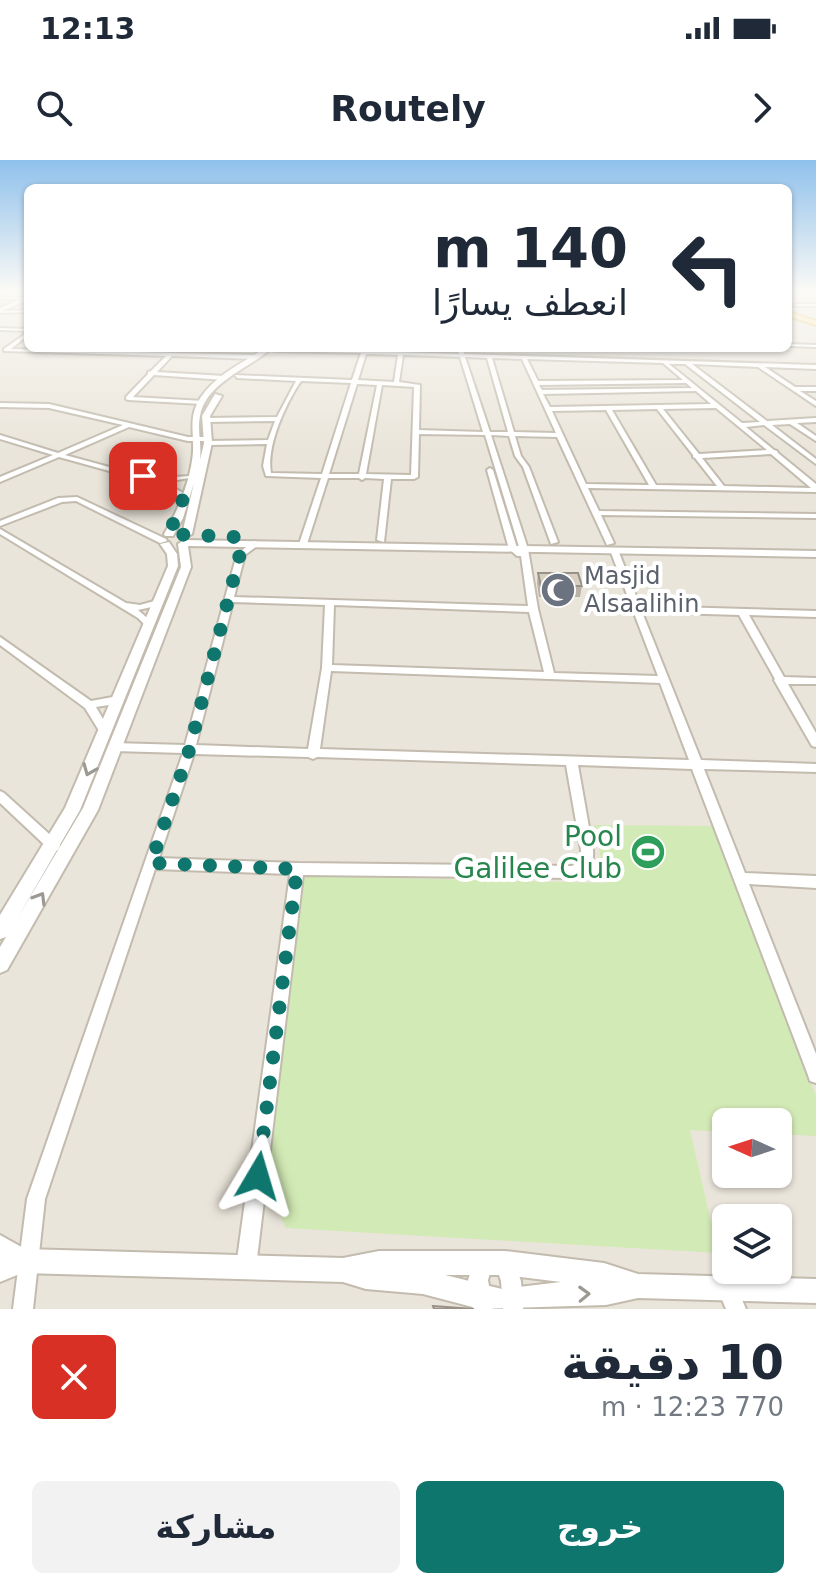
<!DOCTYPE html>
<html lang="ar">
<meta charset="utf-8">
<style>
body{margin:0;font-family:"DejaVu Sans",Vazirmatn,sans-serif;background:#f2f2f3;color:#1f2937;direction:rtl;height:100vh;display:flex;flex-direction:column;font-size:30px;white-space:nowrap}
*{box-sizing:border-box;margin:0}
p{font-size:26px;color:#747a83}
.icon{flex:none;width:44px;height:44px;fill:none;stroke:currentColor;stroke-width:2;stroke-linecap:round;stroke-linejoin:round}
.map{position:relative;height:1149px;overflow:hidden;direction:ltr}
.drawer{display:flex;flex-direction:column;background:#fff;flex:1}
.drawer>*{flex:none}
.banner{position:absolute;left:24px;top:24px;width:768px;height:168px;border-radius:12px;box-shadow:0 2px 6px #0004;direction:rtl;background:#fff;color:#1f2937;overflow:hidden}
.needle{width:52px;rotate:273deg}
.fabs{position:absolute;left:712px;top:948px;display:grid;gap:16px}
.fabs a{display:grid;place-items:center;width:80px;height:80px;border-radius:12px;background:#fff;box-shadow:0 2px 6px #0004;font-size:40px}
.pin{position:absolute;display:grid;place-items:center;width:68px;height:68px;color:#fff;margin:-34px;border-radius:16px;box-shadow:0 4px 12px #0006}
.me{position:absolute;width:88px;margin:-44px;rotate:7deg;stroke-linejoin:round;filter:drop-shadow(0 0 6px #0008)}
.turn{display:flex;align-items:center;gap:28px;height:168px;padding:0 32px;font-size:36px}
.turn .icon{width:104px;height:104px;stroke-width:2.5}
.turn b{display:block;font-size:56px;line-height:68px}
.round{display:grid;place-items:center;flex:none;width:84px;height:84px;border-radius:12px;background:#f2f2f3}
.headline{display:flex;align-items:center;justify-content:space-between;height:136px;padding:0 32px}
h1{font-size:48px;font-weight:700;line-height:60px}
.cta{display:flex;gap:16px;margin-top:auto;padding:16px 32px}
.cta a{flex:1;height:92px;border-radius:12px;background:#0f766e;color:#fff;font-size:32px;font-weight:700;line-height:92px;text-align:center}
.cta a+a{background:#f2f2f3;color:#1f2937}
.status{display:flex;justify-content:space-between;align-items:center;height:56px;padding:0 40px;background:#fff;direction:ltr}
.status svg{height:22px;fill:currentColor}
header{display:flex;justify-content:space-between;align-items:center;height:104px;padding:0 32px;background:#fff;font-size:36px;font-weight:700}
.map>svg:first-child{display:block}
</style>
<div class="status"><b>12:13</b><svg viewBox="0 0 49 12"><path d="M0 12V9h3v3zM5 12V6h3v6zM10 12V3h3v9zM15 12V0h3v12zM26 1h20v11H26zM47 4h2v5h-2z"/></svg></div>
<header><svg class="icon" aria-label="forward" viewBox="0 0 24 24"><path d="M9 5l7 7-7 7"/></svg>Routely<svg class="icon" aria-label="search" viewBox="0 0 24 24"><circle cx="10" cy="10" r="6"/><path d="M15 15l6 6"/></svg></header>
<div class="map">
<svg width="816" height="1149" viewBox="0 0 816 1149">
<rect width="100%" height="100%" fill="#f6f3ec"/>
<path fill="#eae5da" fill-rule="evenodd" d="M 0,130 L 28,130 L 28,188 L 788,188 L 788,130 L 816,130 L 816,1149 L 0,1149 ZM 726,962 L 778,962 L 778,1014 L 726,1014 ZM 726,1058 L 778,1058 L 778,1110 L 726,1110 Z"/>
<path fill="#d2eab5" d="M 594,665 L 712,666 L 816,936 L 816,976 L 778,974 L 778,962 L 726,962 L 726,972 L 690,970 L 718,1093 L 286,1068 L 265,1021 L 305,716 L 606,723 Z"/>
<g fill="none" stroke-linecap="round" stroke-linejoin="round">
<g stroke="#c2bbae" stroke-width="4">
<g id="minor">
<path d="M 810,130 L 816,130 L 816,133 Z"/>
<path d="M 0,137 L 26,138 L 28,139 L 0,139 Z"/>
<path d="M 796,144 L 816,144 L 816,146 L 794,146 Z"/>
<path d="M 28,150 L 28,152 L 0,153 L 0,151 Z"/>
<path d="M 0,168 L 28,169 L 28,171 L 0,170 Z"/>
<path d="M 28,172 L 28,175 L 11,189 L 256,195 L 259,197 L 256,199 L 172,196 L 157,212 L 225,216 L 228,218 L 225,220 L 154,215 L 133,237 L 204,241 L 204,243 L 202,244 L 128,240 L 126,239 L 126,237 L 148,214 L 148,212 L 151,211 L 166,196 L 4,191 L 4,189 Z"/>
<path d="M 788,184 L 816,185 L 816,187 L 788,186 Z"/>
<path d="M 272,188 L 459,194 L 457,188 L 463,188 L 464,194 L 816,205 L 816,209 L 765,207 L 795,227 L 816,227 L 816,231 L 800,231 L 816,241 L 816,246 L 758,207 L 692,204 L 767,261 L 816,258 L 816,262 L 797,263 L 816,276 L 816,281 L 790,264 L 772,265 L 816,299 L 816,304 L 764,265 L 746,267 L 774,290 L 777,291 L 778,293 L 816,324 L 816,332 L 588,328 L 599,351 L 816,354 L 816,358 L 601,355 L 614,383 L 607,385 L 557,277 L 515,276 L 521,296 L 529,307 L 558,382 L 551,384 L 523,307 L 515,296 L 509,276 L 491,275 L 528,389 L 538,449 L 554,513 L 658,516 L 610,390 L 614,388 L 618,390 L 640,446 L 816,451 L 816,457 L 749,455 L 784,517 L 816,518 L 816,524 L 788,524 L 816,573 L 816,587 L 812,586 L 774,520 L 775,519 L 739,455 L 642,452 L 701,600 L 816,604 L 816,612 L 704,609 L 745,713 L 816,716 L 816,728 L 749,724 L 816,894 L 816,923 L 810,921 L 808,915 L 692,609 L 578,605 L 593,690 C 594,706 589,712 574,718 L 303,715 L 256,1107 L 253,1114 L 246,1117 L 239,1114 L 236,1107 L 290,714 L 155,709 L 45,1039 L 33,1149 L 13,1149 L 27,1039 L 183,593 L 114,591 L 108,587 L 114,583 L 185,585 L 237,394 L 254,381 L 261,383 L 245,395 L 234,437 L 528,446 L 521,396 L 517,396 L 509,389 L 487,310 L 490,308 L 493,310 L 517,388 L 520,390 L 485,275 L 419,274 L 418,317 L 414,319 L 391,319 L 384,382 L 377,380 L 384,319 L 365,318 L 362,320 L 359,318 L 328,318 L 307,384 L 300,386 L 299,384 L 321,318 L 266,316 L 263,306 L 267,284 L 208,285 L 205,283 L 208,281 L 268,280 L 275,261 L 206,262 L 203,260 L 206,258 L 277,257 L 296,221 L 237,218 L 235,215 L 352,220 L 361,193 L 274,191 ZM 366,194 L 398,195 L 394,222 L 358,220 ZM 403,195 L 460,197 L 483,272 L 419,270 L 420,225 L 399,222 ZM 465,197 L 487,198 L 508,272 L 490,272 ZM 492,198 L 522,199 L 556,273 L 514,272 ZM 527,199 L 663,203 L 683,220 L 538,221 ZM 669,204 L 685,204 L 760,262 L 742,263 ZM 301,221 L 351,223 L 322,314 L 271,313 C 266,286 286,243 301,221 ZM 686,223 L 692,228 L 542,230 L 539,225 ZM 357,224 L 377,225 L 359,314 L 329,314 ZM 382,225 L 414,227 L 411,315 L 366,314 ZM 696,231 L 711,244 L 550,247 L 543,234 ZM 716,248 L 767,290 L 699,294 L 663,249 ZM 657,249 L 693,295 L 693,297 L 695,298 L 717,326 L 656,325 L 612,250 ZM 606,250 L 649,325 L 586,324 L 552,251 ZM 771,294 L 811,328 L 724,326 L 702,298 ZM 233,442 L 325,445 L 322,508 L 308,589 L 196,585 ZM 334,445 L 529,452 L 544,512 L 332,505 ZM 331,511 L 660,523 L 689,600 L 320,589 ZM 194,594 L 308,597 L 313,599 L 317,597 L 566,605 L 581,690 L 581,700 L 572,706 L 297,703 L 159,698 Z"/>
<path d="M 0,243 L 49,244 L 188,277 L 209,277 L 212,279 L 209,281 L 188,281 L 129,267 L 65,295 L 124,311 L 150,315 L 172,317 L 192,316 L 194,317 L 172,321 L 150,320 L 124,315 L 59,297 L 0,322 L 0,317 L 53,295 L 0,279 L 0,275 L 58,293 L 123,265 L 49,248 L 0,247 Z"/>
<path d="M 158,322 L 164,322 L 188,336 L 181,338 L 158,326 Z"/>
<path d="M 77,337 L 166,379 L 167,381 L 160,383 L 76,341 L 62,342 L 0,366 L 0,361 L 58,338 Z"/>
<path d="M 0,369 L 126,443 L 140,445 L 158,440 L 161,441 L 161,445 L 138,450 L 154,464 L 152,466 L 146,466 L 138,458 L 0,374 Z"/>
<path d="M 0,477 L 91,541 L 118,536 L 122,537 L 123,540 L 122,543 L 96,547 L 110,571 L 109,574 L 101,574 L 85,548 L 0,485 Z"/>
<path d="M 0,631 L 4,633 L 58,682 L 60,686 L 58,690 L 54,691 L 50,690 L 0,643 Z"/>
<path d="M 483,1093 L 490,1096 L 493,1103 L 488,1120 L 493,1149 L 473,1149 L 468,1120 L 476,1096 Z"/>
<path d="M 505,1093 L 512,1096 L 521,1121 L 523,1149 L 503,1149 L 501,1121 L 495,1103 L 498,1096 Z"/>
<path d="M 727,1118 L 734,1121 L 746,1149 L 726,1149 L 717,1128 L 720,1121 Z"/>
</g>
</g>
<g stroke="#c2bbae" stroke-width="4">
<g id="tertiary">
<path d="M 28,136 L 28,140 L 0,152 L 0,148 Z"/>
<path d="M 265,188 L 272,188 C 250,208 206,222 200,256 C 197,270 202,285 200,300 L 204,283 L 202,256 L 215,234 L 222,236 L 210,256 L 212,283 L 192,374 L 187,377 L 182,374 L 194,323 L 183,358 L 173,376 L 165,376 L 164,374 C 178,351 191,319 193,292 C 194,271 188,256 201,237 C 216,215 243,203 265,188 Z"/>
<path d="M 184,380 L 816,391 L 816,397 L 188,386 L 191,407 L 98,650 L 7,810 L 0,813 L 0,787 L 6,777 L 0,779 L 0,755 L 65,648 L 168,406 L 167,394 L 160,384 L 169,382 L 177,394 L 178,406 L 80,650 L 17,759 L 83,648 L 181,407 L 178,384 Z"/>
<path d="M 0,1075 L 25,1089 L 343,1098 L 379,1091 L 505,1091 L 604,1103 L 638,1114 L 816,1119 L 816,1143 L 638,1138 L 606,1145 L 480,1149 L 423,1134 L 366,1129 L 343,1122 L 22,1113 L 0,1122 ZM 445,1115 L 505,1115 L 561,1122 L 502,1129 Z"/>
</g>
</g>
<g stroke="#e6c16a" stroke-width="4">
<path id="primary" d="M 788,152 L 816,161 L 816,165 L 788,156 Z"/>
</g>
<use href="#minor" fill="#fff" fill-rule="evenodd"/>
<use href="#tertiary" fill="#fff" fill-rule="evenodd"/>
<use href="#primary" fill="#ffe39c" fill-rule="evenodd"/>
</g>
<path fill="#bab2a6" d="M 538,413 L 582,426 L 580,437 L 539,437 L 537,423 Z"/>
<g fill="#d8cfc1" stroke="#979187" stroke-width="2">
<path d="M 538,413 L 578,413 L 582,426 L 541,426 Z"/>
<path d="M 433,1146 L 474,1149 L 434,1149 Z"/>
</g>
<defs><path id="oneway-chevron" d="M-2-3.5L2.5 0L-2 3.5" fill="none" stroke-width="1.6" stroke-linecap="round" stroke-linejoin="round" transform="scale(2)"/></defs>
<g stroke="#9c9892">
<use href="#oneway-chevron" transform="translate(89 610) rotate(112)"/>
<use href="#oneway-chevron" transform="translate(40 738) rotate(-59)"/>
<use href="#oneway-chevron" transform="translate(584 1134) rotate(-2)"/>
</g>
<linearGradient id="sky" x2="0" y2="1"><stop stop-color="#8fc1ec"/><stop offset="0.45" stop-color="#fbfaf6"/><stop offset="1" stop-color="#fbfaf6" stop-opacity="0"/></linearGradient>
<rect width="816" height="291" fill="url(#sky)"/>
<g fill="none" stroke-linecap="round" stroke-linejoin="round">
<path stroke="#0f766e" stroke-width="14" stroke-dasharray="0 25.2" d="M 143,316 L 184,336 L 169,374 L 236,377 L 234,382 L 241,390 L 189,591 L 151,703 L 297,709 L 258,1016"/>
</g>
<defs>
<g id="mosque-disc" transform="scale(1.8)"><circle r="9.5" fill="#6b7280" stroke="#fff"/><path d="M3.5-4.9A6 6 0 1 0 3.5 4.9A5 5 0 1 1 3.5-4.9Z" fill="#fff"/></g>
<g id="stadium-disc" transform="scale(1.8)"><circle r="9.5" fill="#2e9e5b" stroke="#fff"/><path d="M0-5a6.5 5 0 1 0 0 10a6.5 5 0 1 0 0-10ZM-3.5-1.8h7v3.6h-7Z" fill="#fff"/></g>
</defs>
<g fill-rule="evenodd">
<use href="#mosque-disc" x="558" y="430"/>
<use href="#stadium-disc" x="648" y="692"/>
</g>
<g text-anchor="middle" dominant-baseline="central" stroke-width="8" stroke-linejoin="round" paint-order="stroke">
<g font-size="24" fill="#5b616d" stroke="#fff" text-anchor="start">
<text x="584" y="416">Masjid<tspan x="584" dy="28">Alsaalihin</tspan></text>
</g>
<g font-size="28" fill="#27864d" stroke="#fff" text-anchor="end">
<text x="622" y="676">Pool<tspan x="622" dy="32">Galilee Club</tspan></text>
</g>
</g>
</svg>
<div class="fabs">
<a><svg class="needle" viewBox="-14 -14 28 28"><path d="M0-13l5 13h-10z" fill="#e53935"/><path d="M0 13l5-13h-10z" fill="#747a83"/></svg></a>
<a><svg class="icon" aria-label="layers" viewBox="0 0 24 24"><path d="M12 4l9 5-9 5-9-5zM3 14l9 5 9-5"/></svg></a>
</div>
<div class="pin" style="left:143px;top:316px;background:#d93025"><svg class="icon" aria-label="arrive" viewBox="0 0 24 24"><path d="M6 21V4h12l-3 4 3 4H6"/></svg></div>
<svg class="me" style="left:258px;top:1016px" viewBox="-20 -20 40 40"><path d="M0-17L14 15 0 8-14 15z" fill="#0f766e" stroke="#fff" stroke-width="4"/></svg>
<div class="banner">
<div class="turn"><svg class="icon" aria-label="left" viewBox="0 0 24 24"><path d="M17 20v-9H6M10 6l-5 5 5 5"/></svg><div><b>140 m</b>انعطف يسارًا</div></div>
</div>
</div>
<section class="drawer">
<div class="headline"><div><h1>10 دقيقة</h1><p>770 m · 12:23</p></div><a class="round" style="background:#d93025;color:#fff"><svg class="icon" aria-label="close" viewBox="0 0 24 24"><path d="M6 6l12 12M18 6L6 18"/></svg></a></div>
<div class="cta"><a>خروج</a><a>مشاركة</a></div>
</section>
